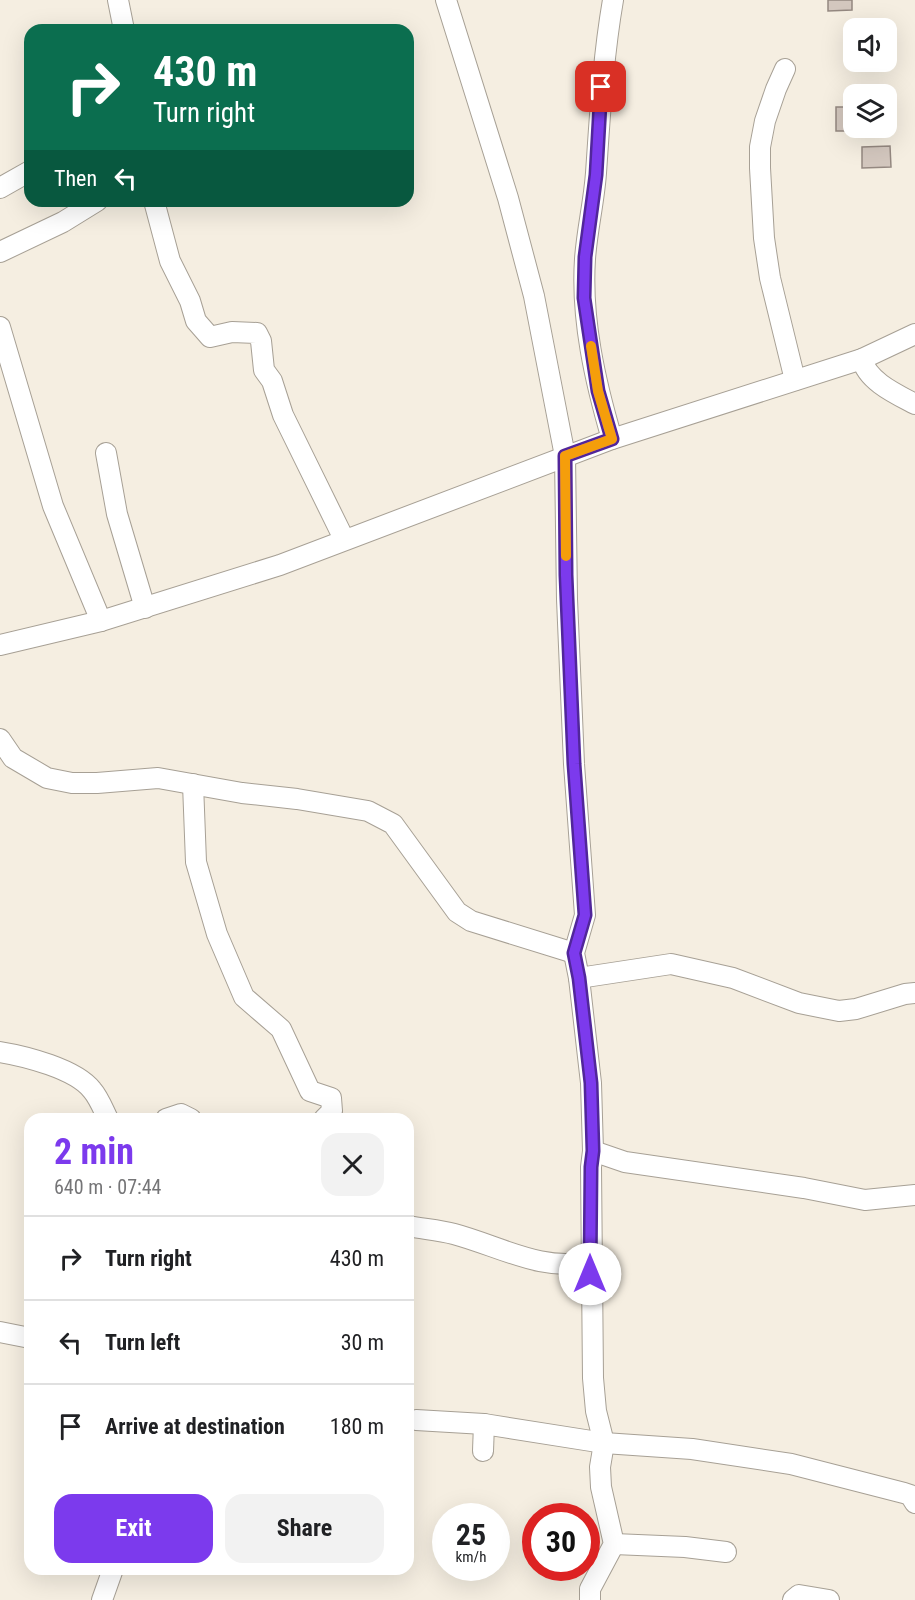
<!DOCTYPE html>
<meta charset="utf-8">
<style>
body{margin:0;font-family:"Roboto Condensed",sans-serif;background:#f2f2f2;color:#202124;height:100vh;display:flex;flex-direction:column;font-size:22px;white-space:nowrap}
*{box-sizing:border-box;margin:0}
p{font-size:20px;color:#757577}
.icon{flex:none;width:33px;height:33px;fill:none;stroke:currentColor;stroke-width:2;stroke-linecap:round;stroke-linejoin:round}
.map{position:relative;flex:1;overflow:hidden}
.sheet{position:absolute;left:24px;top:1113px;width:390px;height:462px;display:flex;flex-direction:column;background:#fff;border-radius:18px;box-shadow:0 6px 24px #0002}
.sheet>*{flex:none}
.banner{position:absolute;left:24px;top:24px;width:390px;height:183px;border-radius:18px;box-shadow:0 6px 24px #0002;background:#0b6e4f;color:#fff;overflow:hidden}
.controls{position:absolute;left:843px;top:18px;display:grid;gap:12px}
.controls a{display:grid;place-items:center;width:54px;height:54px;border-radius:12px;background:#fff;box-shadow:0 6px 24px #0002;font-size:30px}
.speed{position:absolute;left:432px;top:1503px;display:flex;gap:12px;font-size:30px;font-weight:700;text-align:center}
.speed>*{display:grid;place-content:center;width:78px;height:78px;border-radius:50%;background:#fff;box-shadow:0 6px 24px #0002;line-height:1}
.speed small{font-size:15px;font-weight:400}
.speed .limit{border:9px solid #d22;background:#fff;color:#111}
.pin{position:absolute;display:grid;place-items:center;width:51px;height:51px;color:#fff;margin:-26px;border-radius:12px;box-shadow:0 3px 9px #0006}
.me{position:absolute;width:66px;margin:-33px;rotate:0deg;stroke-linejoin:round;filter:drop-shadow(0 0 4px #0008)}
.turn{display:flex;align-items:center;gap:21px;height:126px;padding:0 30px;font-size:27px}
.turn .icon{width:78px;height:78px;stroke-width:2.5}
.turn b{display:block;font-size:42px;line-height:51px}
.then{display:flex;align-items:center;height:57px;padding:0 30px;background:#0003;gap:12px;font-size:22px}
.round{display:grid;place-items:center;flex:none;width:63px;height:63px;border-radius:18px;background:#f2f2f2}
.headline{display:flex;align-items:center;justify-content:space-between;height:102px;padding:0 30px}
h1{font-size:36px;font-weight:700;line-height:45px;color:#7c3aed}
.primary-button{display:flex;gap:12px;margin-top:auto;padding:12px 30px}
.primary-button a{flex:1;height:69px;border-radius:18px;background:#7c3aed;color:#fff;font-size:24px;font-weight:700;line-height:69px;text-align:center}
.primary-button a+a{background:#f2f2f2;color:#202124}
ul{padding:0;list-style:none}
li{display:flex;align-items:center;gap:18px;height:84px;padding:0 30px;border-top:2px solid #e0e0e0}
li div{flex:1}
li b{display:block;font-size:22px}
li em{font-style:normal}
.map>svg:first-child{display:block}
</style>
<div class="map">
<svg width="915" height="1600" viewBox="0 0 915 1600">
<rect width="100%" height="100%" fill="#f5eee1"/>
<g fill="#d3c7be" stroke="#948880" stroke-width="1.5">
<path d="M 828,0 L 852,0 L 852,10 L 828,11 Z"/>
<path d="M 836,107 L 849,107 L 850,131 L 836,131 Z"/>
<path d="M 890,146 L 891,167 L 862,168 L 862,147 Z"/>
</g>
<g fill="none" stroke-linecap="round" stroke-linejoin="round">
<g stroke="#a7a095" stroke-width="22">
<g id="minor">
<path d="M 118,0 L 124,30"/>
<path d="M 446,0 L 508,198 L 534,296 L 565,456 L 567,599 L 574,764 L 585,915 L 574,953 L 579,978 L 591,1083 L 593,1151 L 591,1167 L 593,1378 L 596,1411 L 604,1443 L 600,1467 L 601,1487 L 614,1544 L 590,1589 L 590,1600"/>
<path d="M 785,69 L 776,89 L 765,121 L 760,147 L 760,168 L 764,238 L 770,278 L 795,380"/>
<path d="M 0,188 L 30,171"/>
<path d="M 154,201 L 170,261 L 190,301 L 196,321 L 210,337 L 232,332 L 257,333 L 261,341 L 264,370 L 272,381 L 283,415 L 344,539"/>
<path d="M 0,252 L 63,222 L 97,201"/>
<path d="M 0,327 L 53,506 L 101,621"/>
<path d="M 862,359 C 867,381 896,394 915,404"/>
<path d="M 612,439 C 595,381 581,319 585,259 C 587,230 594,202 596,173 C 600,115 603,58 613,0"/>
<path d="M 106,453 L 117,514 L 145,608"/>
<path d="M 0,645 L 101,621 L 280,565 L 612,439 L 862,359 L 915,334"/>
<path d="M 0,739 L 13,758 L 47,778 L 72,783 L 97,783 L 158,778 L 242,793 L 297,799 L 368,811 L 393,824 L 457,912 L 471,921 L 574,953"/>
<path d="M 193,784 L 196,862 L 217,934 L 244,997 L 281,1029 L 310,1091 L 331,1098 L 332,1111 L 324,1119"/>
<path d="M 579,978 L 671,964 L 733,978 L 799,1003 L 839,1011 L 856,1009 L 905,994 L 915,993"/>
<path d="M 0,1052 C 25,1056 76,1069 92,1090 C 99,1098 103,1109 108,1119"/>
<path d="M 166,1119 L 181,1114 L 191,1119"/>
<path d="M 593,1151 L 625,1162 L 804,1188 L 865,1200 L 915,1195"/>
<path d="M 408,1226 C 423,1229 439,1230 454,1234 C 499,1246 544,1273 590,1261"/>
<path d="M 0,1332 L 30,1338"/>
<path d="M 416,1420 L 484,1424 L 604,1443 L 692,1449 L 791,1464 L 904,1493 L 910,1495 L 915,1503"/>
<path d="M 483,1451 L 484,1424"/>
<path d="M 614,1544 L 685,1547 L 726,1552"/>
<path d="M 102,1600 L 113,1569"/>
<path d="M 793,1600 L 799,1595 L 829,1600"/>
</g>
</g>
<use href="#minor" stroke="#fff" stroke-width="20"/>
</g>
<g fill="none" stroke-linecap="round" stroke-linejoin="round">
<g stroke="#51269a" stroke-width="15">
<path id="route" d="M 590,1274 L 591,1167 L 593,1151 L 591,1083 L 579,978 L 574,953 L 585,915 L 574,764 L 566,575 L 565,456 L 612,439 L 598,391 L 584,298 L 585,257 L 596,175 L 601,87"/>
</g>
<use href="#route" stroke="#7c3aed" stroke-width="10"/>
<path stroke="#f59e0b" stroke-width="10" d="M 566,556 L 565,456 L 612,439 L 598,391 L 591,346"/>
</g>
</svg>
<div class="controls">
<a><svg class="icon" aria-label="sound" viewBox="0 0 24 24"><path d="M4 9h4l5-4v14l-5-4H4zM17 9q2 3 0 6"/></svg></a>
<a><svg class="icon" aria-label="layers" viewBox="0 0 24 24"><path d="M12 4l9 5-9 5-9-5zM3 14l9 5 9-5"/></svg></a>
</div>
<div class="speed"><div>25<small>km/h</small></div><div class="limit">30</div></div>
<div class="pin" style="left:601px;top:87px;background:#d93025"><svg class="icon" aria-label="arrive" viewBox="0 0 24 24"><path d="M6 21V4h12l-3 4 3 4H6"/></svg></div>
<svg class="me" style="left:590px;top:1274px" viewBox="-20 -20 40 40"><circle r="19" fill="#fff"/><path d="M0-13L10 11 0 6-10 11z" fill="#7c3aed"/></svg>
<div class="banner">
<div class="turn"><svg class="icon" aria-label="right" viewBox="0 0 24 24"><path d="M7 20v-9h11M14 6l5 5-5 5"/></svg><div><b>430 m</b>Turn right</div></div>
<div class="then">Then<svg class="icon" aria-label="left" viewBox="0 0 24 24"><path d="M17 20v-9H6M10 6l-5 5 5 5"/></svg></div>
</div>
<section class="sheet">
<div class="headline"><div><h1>2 min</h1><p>640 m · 07:44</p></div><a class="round"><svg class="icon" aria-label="close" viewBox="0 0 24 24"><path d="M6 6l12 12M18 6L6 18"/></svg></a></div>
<ul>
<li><svg class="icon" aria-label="right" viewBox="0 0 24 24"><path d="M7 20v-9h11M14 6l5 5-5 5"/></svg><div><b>Turn right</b></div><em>430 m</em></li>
<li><svg class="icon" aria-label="left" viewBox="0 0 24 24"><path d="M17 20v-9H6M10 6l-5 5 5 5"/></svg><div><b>Turn left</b></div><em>30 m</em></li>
<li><svg class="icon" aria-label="arrive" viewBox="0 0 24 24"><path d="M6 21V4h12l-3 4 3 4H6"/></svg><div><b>Arrive at destination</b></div><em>180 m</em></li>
</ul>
<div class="primary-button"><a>Exit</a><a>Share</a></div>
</section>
</div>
